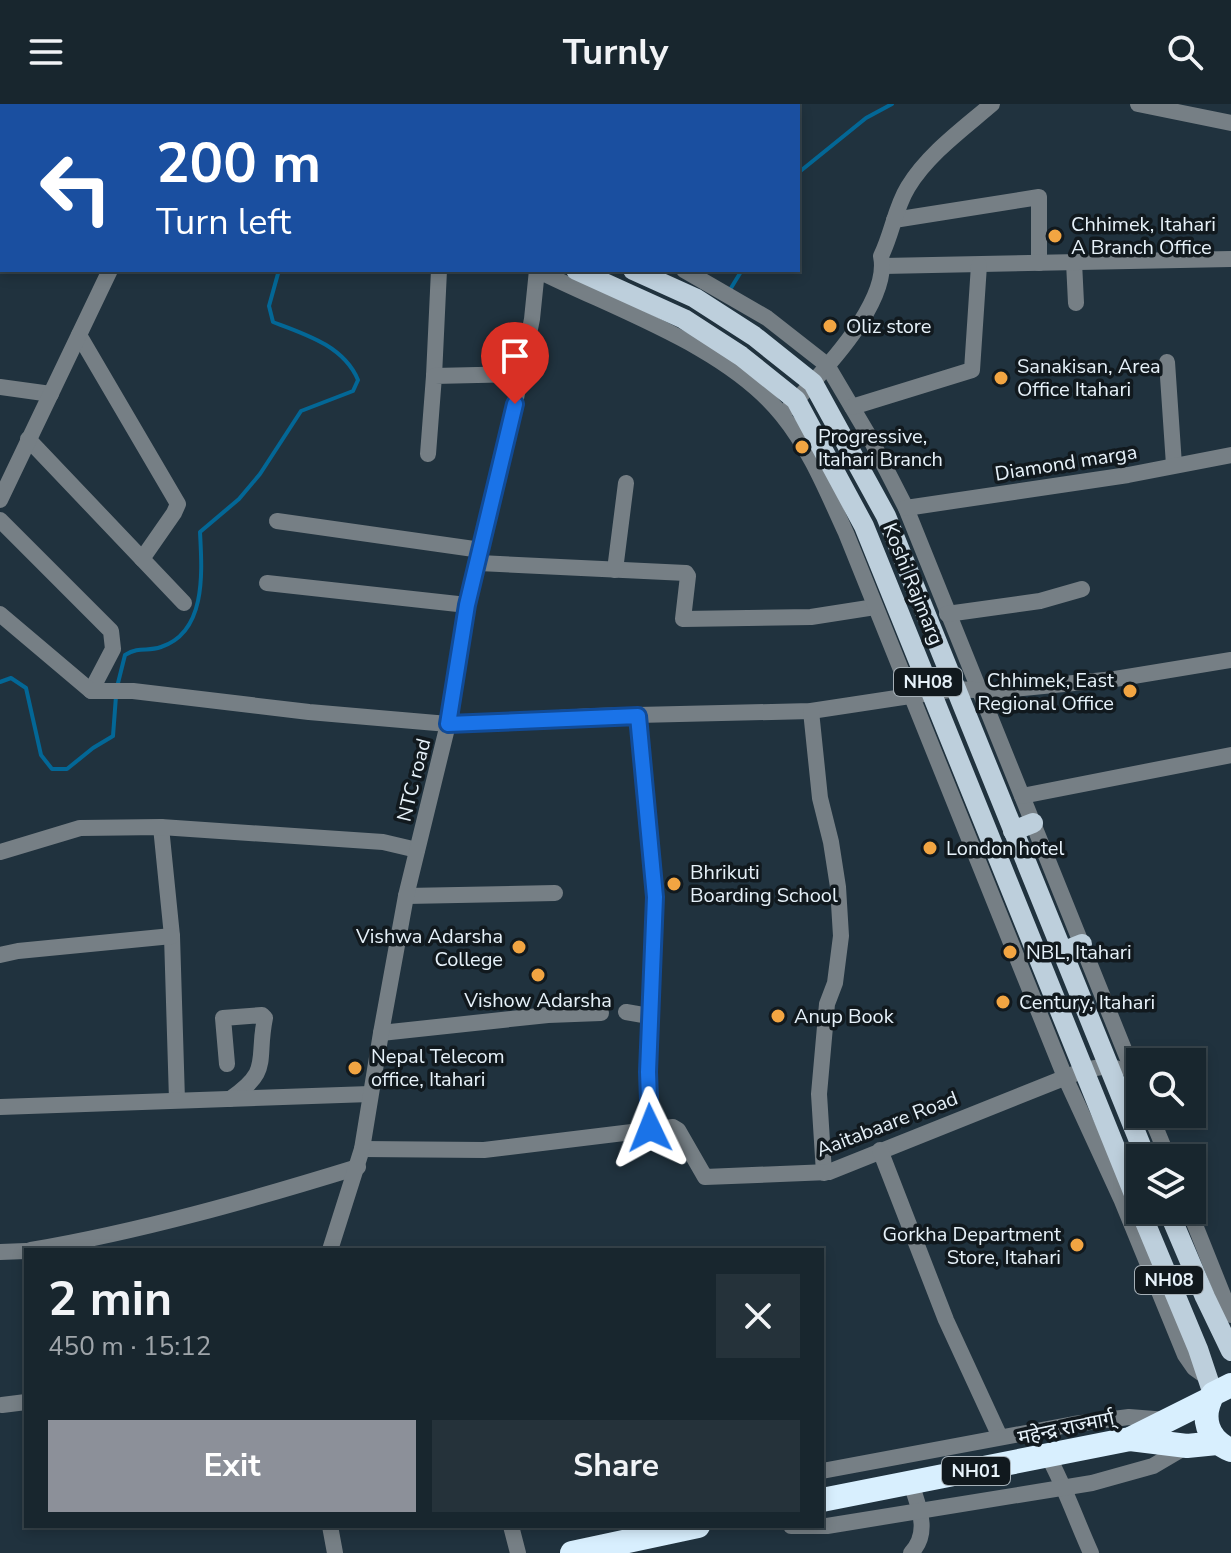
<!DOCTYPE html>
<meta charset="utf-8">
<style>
body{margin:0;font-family:"Nunito Sans","Noto Sans Devanagari",sans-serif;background:#25323a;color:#f1f3f6;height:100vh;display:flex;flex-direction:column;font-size:30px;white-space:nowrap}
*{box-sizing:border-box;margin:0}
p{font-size:26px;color:#9fa5aa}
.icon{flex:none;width:44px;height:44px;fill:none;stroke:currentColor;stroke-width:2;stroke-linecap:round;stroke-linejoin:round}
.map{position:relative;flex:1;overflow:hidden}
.sheet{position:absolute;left:24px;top:1144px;width:800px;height:280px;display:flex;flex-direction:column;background:#18262e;border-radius:0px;box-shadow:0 4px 12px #0003,0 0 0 2px #36434a}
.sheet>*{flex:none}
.top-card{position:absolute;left:0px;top:0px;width:800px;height:168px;box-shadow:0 4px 12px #0003,0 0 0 2px #36434a;background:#1a4fa0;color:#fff;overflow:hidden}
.tools{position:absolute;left:1126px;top:944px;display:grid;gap:16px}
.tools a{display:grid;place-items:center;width:80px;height:80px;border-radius:0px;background:#18262e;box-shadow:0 4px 12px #0003,0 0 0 2px #36434a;font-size:40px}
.pin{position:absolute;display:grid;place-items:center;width:68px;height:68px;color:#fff;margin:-82px -34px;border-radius:50% 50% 50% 0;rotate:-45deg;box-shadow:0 0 8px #0007}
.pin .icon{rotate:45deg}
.me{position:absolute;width:88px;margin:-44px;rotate:358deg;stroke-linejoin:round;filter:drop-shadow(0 0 6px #0008)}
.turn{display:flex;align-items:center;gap:28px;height:168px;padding:0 24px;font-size:36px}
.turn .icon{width:104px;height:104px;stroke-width:2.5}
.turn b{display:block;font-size:56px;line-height:68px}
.round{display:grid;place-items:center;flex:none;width:84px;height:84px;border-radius:0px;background:#25323a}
.overview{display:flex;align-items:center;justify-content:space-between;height:136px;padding:0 24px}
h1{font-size:48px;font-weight:700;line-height:60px}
.cta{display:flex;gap:16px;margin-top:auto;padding:16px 24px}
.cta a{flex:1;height:92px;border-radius:0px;background:#8c9099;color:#fff;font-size:32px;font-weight:700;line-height:92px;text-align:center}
.cta a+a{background:#25323a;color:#f1f3f6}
header{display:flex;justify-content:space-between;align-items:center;height:104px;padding:0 24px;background:#18262e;font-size:36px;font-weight:700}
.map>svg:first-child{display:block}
</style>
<header><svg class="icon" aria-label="menu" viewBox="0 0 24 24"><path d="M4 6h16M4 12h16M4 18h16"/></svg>Turnly<svg class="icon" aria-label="search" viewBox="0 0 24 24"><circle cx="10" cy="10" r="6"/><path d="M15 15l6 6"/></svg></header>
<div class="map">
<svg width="1231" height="1449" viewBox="0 0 1231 1449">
<rect width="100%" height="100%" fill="#20323e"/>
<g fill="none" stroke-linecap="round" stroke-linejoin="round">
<g stroke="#036796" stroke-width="4">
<path d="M 181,0 L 183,2"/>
<path d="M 798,69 L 866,14 L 892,0"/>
<path d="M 731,184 L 742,166"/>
<path d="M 0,578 L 11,574 L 26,584 L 41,651 L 52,665 L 67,665 L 93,644 L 113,632 L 116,592"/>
<path d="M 117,583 L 125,551 C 140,542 147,548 161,543 C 207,528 202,467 200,428 L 239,395 L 260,370 L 301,307 L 353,287 L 358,276 C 344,242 305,230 273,218 L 269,202 L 279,166"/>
</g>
<g stroke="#767f85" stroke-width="16">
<path d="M 47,0 L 50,2"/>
<path d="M 341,0 L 341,2"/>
<path d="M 1138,0 L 1231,19"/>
<path d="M 0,49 L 2,51"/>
<path d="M 894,116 L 1039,93 L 1039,159"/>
<path d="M 1074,158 L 1076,199"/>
<path d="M 883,162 L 1231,155"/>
<path d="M 684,166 L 767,214 L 827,261 L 869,332 L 906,404 L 1140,985"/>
<path d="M 79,231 L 178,400 L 174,409 L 142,455"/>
<path d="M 1167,258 L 1174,361"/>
<path d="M 434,272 L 439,166"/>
<path d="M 0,283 L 51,290"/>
<path d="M 852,303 L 972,266 L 979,161"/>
<path d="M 789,304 C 819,272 891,199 881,152 C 892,130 895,104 908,83 C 928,50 963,25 992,0"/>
<path d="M 28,335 L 184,499"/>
<path d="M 428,350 L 434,272 L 520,270"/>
<path d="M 0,396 L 110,166"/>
<path d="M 906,404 L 1128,371 L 1231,351"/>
<path d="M 0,416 L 111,527 L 113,545 L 91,587"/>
<path d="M 277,417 L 481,446"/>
<path d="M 479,459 L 686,469 L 688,472 L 683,515 L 811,513 L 875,503"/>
<path d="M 615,466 L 626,379"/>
<path d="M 267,479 L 467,501"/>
<path d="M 0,510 L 91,587 L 133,587 L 309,608 L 448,620 L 595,612 L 811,607 L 956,585 L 992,587 L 1115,575 L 1231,556"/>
<path d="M 947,510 L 1040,497 L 1082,485"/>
<path d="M 811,607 L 820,694 L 831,738 L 838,783 L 841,832 L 835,879 L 827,900 L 819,990 L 824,1069"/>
<path d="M 638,612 L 655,793 L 648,968 L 650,1024"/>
<path d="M 1022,692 L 1231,651"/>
<path d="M 161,723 L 172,832 L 177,996"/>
<path d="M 0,748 L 80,724 L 161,723 L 383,738 L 417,746"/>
<path d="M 406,792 L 555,789"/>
<path d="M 0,851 L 18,847 L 172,832"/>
<path d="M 626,908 L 649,912"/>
<path d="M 381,929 L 548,911 L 601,909"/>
<path d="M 227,960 L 223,914 L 262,911 L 265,914 C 256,958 272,966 230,995"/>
<path d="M 0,1003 L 370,990"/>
<path d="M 1150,1010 L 1168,1054"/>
<path d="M 362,1045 L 484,1046 L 673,1023 L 678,1026 L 705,1073 L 829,1068 L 1084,966 L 1107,962 L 1119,965"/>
<path d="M 880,1046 L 946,1216 L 1000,1333"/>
<path d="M 1189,1106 L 1231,1211"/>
<path d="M 31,1146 C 142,1127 251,1096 358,1063"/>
<path d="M 330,1146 L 362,1045 L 381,929 L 406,792 L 448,620 L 467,501 L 509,329 L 532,215 L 537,166 C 614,205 727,242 782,311 C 810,345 828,390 846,429 L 1065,973 L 1122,1097 L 1185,1251 L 1194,1264 L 1208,1274"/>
<path d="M 0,1148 L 26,1147"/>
<path d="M 2,1301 L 26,1298"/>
<path d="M 1048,1352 C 1065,1383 1076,1416 1091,1449"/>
<path d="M 822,1367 L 1074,1320 L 1129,1313 L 1167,1316"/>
<path d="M 911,1379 C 918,1402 931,1428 911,1449"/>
<path d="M 330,1422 L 335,1449"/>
<path d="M 511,1422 L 518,1449"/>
<path d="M 791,1422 L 827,1422 L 1092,1379 L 1153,1362 L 1187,1342"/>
</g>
<g stroke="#bdcfdc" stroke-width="20">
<path d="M 12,0 L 15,2"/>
<path d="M 0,21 L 2,22"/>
<path d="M 576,166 L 684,215 L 741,252 L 796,296 L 864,422 L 1140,1105"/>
<path d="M 633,166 L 695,194 L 754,232 L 813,279 L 886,412 L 1146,1054"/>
<path d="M 1013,727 L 1033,719"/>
<path d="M 1062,848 L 1082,840"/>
<path d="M 1140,1106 L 1198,1245 L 1213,1290"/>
<path d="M 1168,1106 L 1205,1193 L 1231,1247"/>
</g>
<g stroke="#d8effe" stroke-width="24">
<path d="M 1231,1281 L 1213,1290 C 1200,1313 1207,1336 1231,1346"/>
<path d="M 1130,1335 L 1187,1342 L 1217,1339"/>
<path d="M 822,1396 L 1130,1335 L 1210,1295"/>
<path d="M 572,1449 L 698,1422"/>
</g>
</g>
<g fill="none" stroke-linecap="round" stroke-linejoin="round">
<g stroke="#114b97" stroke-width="20">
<path id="route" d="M 515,300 L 467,501 L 448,620 L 638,612 L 655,793 L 648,968 L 650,1024"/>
</g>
<use href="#route" stroke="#1a73e8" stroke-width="14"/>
</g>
<g fill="#f2a542" stroke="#11191e" stroke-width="3">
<circle cx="1055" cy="132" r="8"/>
<circle cx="830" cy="222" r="8"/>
<circle cx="1001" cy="274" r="8"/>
<circle cx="802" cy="343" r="8"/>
<circle cx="1130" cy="587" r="8"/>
<circle cx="930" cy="744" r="8"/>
<circle cx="674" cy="780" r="8"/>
<circle cx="519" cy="843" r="8"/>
<circle cx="1010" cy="848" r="8"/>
<circle cx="538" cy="871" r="8"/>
<circle cx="1003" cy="898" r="8"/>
<circle cx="778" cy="912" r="8"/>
<circle cx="355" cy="964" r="8"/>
<circle cx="1077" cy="1141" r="8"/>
</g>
<g text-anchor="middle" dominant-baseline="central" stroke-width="7" stroke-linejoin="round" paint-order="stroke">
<g fill="#11191e" stroke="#a6b0b7" stroke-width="2">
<rect x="894" y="564" width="68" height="28" rx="6"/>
<rect x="1135" y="1162" width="68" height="28" rx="6"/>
<rect x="942" y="1353" width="68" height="28" rx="6"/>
</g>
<g font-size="18" font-weight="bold" fill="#e6f1f9">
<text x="928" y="578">NH08</text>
<text x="1169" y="1176">NH08</text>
<text x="976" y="1367">NH01</text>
</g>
<g font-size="20" fill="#e6f1f9" stroke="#11191e" text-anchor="start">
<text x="1071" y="120">Chhimek, Itahari<tspan x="1071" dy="23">A Branch Office</tspan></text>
<text x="846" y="222">Oliz store</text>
<text x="1017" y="262">Sanakisan, Area<tspan x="1017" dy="23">Office Itahari</tspan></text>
<text x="818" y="332">Progressive,<tspan x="818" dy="23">Itahari Branch</tspan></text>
<text x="1114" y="576" text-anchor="end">Chhimek, East<tspan x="1114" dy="23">Regional Office</tspan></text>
<text x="946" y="744">London hotel</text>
<text x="690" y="768">Bhrikuti<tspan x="690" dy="23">Boarding School</tspan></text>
<text x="503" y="832" text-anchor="end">Vishwa Adarsha<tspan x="503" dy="23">College</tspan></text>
<text x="1026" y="848">NBL, Itahari</text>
<text x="538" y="896" text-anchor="middle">Vishow Adarsha</text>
<text x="1019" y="898">Century, Itahari</text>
<text x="794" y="912">Anup Book</text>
<text x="371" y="952">Nepal Telecom<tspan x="371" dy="23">office, Itahari</tspan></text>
<text x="1061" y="1130" text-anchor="end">Gorkha Department<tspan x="1061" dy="23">Store, Itahari</tspan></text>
</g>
<g font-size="20" fill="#e6f1f9" stroke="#11191e">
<text transform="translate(1066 359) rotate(-9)">Diamond marga</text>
<text transform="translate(913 480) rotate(68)">Koshi Rajmarg</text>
<text transform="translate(414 676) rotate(-76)">NTC road</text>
<text transform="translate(887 1020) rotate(-21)">Aaitabaare Road</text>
<text transform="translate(1066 1324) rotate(-12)">महेन्द्र राज्मार्ग्</text>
</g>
</g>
</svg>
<div class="tools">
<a><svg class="icon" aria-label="search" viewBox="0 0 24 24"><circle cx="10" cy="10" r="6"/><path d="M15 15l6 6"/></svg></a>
<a><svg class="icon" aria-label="layers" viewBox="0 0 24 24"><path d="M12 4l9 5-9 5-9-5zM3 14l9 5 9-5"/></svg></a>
</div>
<div class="pin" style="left:515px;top:300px;background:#d93025"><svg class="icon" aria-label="arrive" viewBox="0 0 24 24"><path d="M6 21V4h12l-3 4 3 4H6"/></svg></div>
<svg class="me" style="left:650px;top:1024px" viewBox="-20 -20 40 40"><path d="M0-17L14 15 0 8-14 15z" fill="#1a73e8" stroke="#fff" stroke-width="4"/></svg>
<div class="top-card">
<div class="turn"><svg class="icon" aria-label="left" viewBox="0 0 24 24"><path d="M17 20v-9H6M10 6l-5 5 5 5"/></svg><div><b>200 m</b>Turn left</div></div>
</div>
<section class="sheet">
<div class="overview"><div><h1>2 min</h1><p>450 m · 15:12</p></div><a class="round"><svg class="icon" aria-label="close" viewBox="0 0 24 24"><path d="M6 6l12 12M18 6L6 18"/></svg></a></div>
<div class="cta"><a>Exit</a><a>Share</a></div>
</section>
</div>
